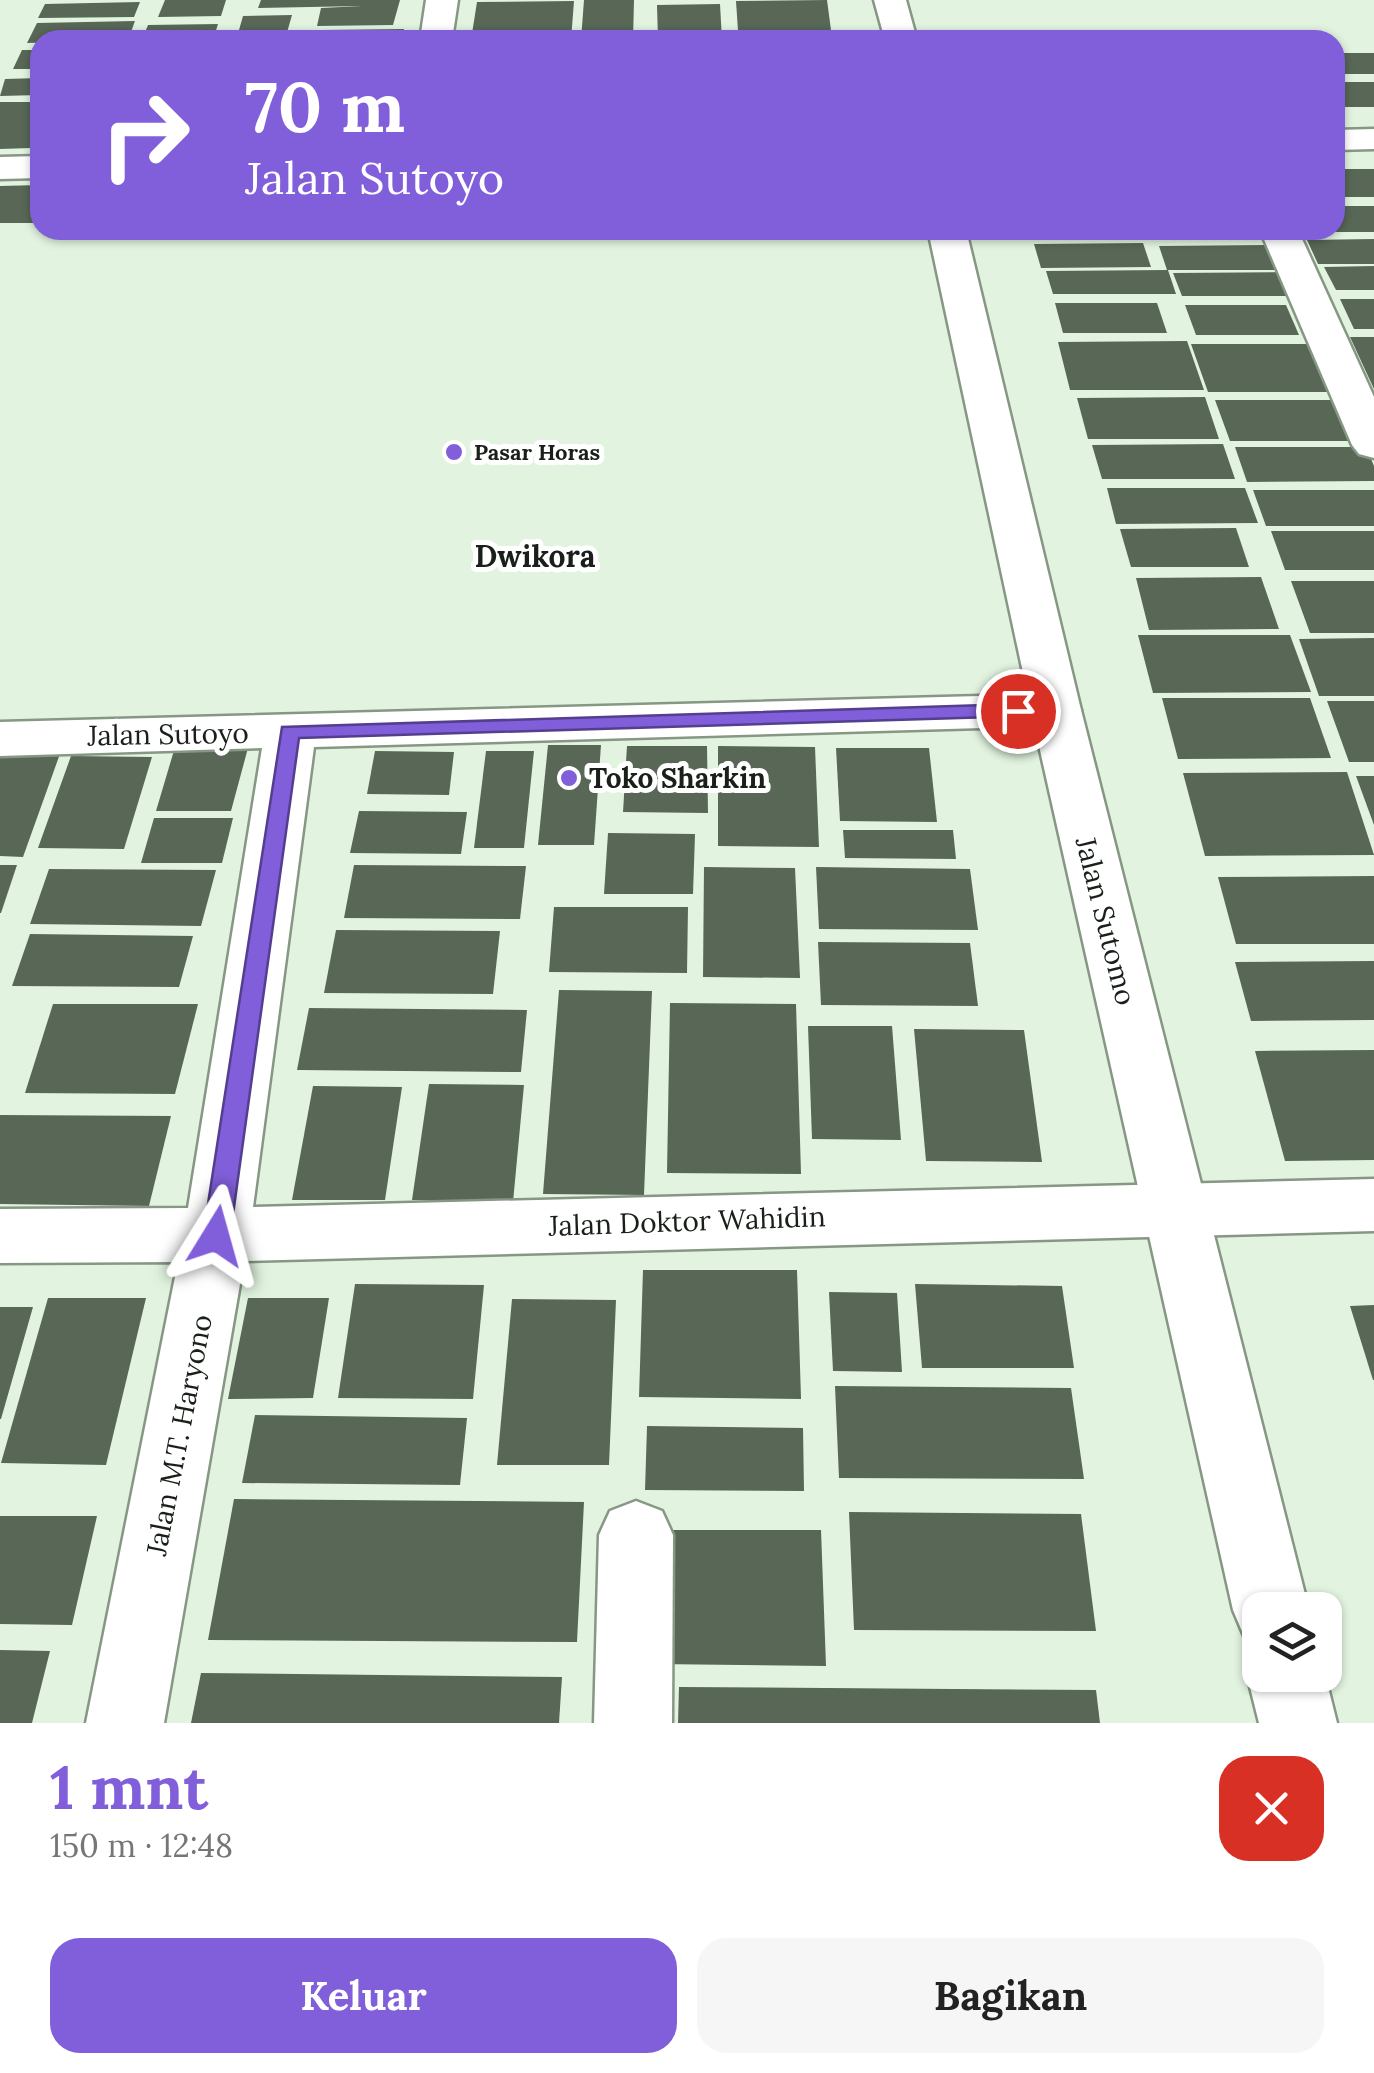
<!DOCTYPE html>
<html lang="id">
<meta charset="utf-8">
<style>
body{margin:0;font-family:Lora,serif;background:#f6f6f6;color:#222;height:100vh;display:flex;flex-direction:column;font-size:38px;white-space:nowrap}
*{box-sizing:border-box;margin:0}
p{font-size:32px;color:#767676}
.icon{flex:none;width:55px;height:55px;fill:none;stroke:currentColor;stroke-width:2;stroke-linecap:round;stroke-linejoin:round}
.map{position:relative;height:1723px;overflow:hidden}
.drawer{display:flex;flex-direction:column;background:#fff;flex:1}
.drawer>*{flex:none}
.guide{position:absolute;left:30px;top:30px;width:1315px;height:210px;border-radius:30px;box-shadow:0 2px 8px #0004;background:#815fda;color:#fff;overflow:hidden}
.fabs{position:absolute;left:1242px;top:1592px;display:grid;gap:20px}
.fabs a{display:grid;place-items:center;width:100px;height:100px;border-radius:20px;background:#fff;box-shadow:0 2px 8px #0004;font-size:50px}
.pin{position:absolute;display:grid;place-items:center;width:85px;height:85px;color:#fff;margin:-42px;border:5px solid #fff;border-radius:50%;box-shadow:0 2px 10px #0007}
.me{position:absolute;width:110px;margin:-55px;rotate:8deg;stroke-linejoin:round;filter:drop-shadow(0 0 8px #0008)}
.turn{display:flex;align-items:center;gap:35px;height:210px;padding:0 50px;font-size:45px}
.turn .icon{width:130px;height:130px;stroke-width:2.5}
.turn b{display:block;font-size:70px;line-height:85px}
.round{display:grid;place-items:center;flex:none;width:105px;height:105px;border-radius:30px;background:#f6f6f6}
.head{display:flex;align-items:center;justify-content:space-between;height:170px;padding:0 50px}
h1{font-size:60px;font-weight:700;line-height:75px;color:#815fda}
.button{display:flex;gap:20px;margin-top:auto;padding:20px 50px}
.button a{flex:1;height:115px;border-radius:30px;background:#815fda;color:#fff;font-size:40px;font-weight:700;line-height:115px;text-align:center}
.button a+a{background:#f6f6f6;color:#222}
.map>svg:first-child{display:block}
</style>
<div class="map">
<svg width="1374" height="1723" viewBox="0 0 1374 1723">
<rect width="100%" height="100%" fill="#e2f4e0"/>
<g fill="#586756">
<path d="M 165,0 L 226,0 L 221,16 L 158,17 Z"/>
<path d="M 261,0 L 400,0 L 393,25 L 317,26 L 321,8 L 362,6 L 258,8 Z"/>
<path d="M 584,0 L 634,0 L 633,40 L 581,40 Z"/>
<path d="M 827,0 L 831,30 L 738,31 L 736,1 Z"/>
<path d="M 574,1 L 571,40 L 471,40 L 477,2 Z"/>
<path d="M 140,2 L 134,17 L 38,18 L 45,4 Z"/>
<path d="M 720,4 L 722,40 L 658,40 L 657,5 Z"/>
<path d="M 292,15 L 286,36 L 237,37 L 243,16 Z"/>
<path d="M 135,21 L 128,40 L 27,43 L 37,23 Z"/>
<path d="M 218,24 L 213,40 L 142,40 L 148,25 Z"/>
<path d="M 404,29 L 402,40 L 320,40 L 323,30 Z"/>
<path d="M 836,34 L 837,40 L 738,40 L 738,35 Z"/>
<path d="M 22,50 L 40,50 L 40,69 L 13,69 Z"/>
<rect x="1335" y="53" width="39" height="21"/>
<path d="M 40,78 L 40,95 L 0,96 L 5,79 Z"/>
<rect x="1335" y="82" width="39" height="25"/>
<path d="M 0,102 L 40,102 L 40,128 L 31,148 L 0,149 Z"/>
<rect x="1335" y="169" width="39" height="28"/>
<path d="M 40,185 L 40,223 L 0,223 L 0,186 Z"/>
<rect x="1335" y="206" width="39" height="26"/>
<path d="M 1036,230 L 1142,230 L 1144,236 L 1038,236 Z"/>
<path d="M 1159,230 L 1265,230 L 1268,238 L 1161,238 Z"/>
<path d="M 1374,239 L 1374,264 L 1318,264 L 1307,240 Z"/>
<path d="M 1143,243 L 1151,267 L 1041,268 L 1034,244 Z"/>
<path d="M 1267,245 L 1278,270 L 1167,270 L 1159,246 Z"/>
<path d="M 1374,266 L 1374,290 L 1336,290 L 1324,267 Z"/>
<path d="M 1168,270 L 1176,294 L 1053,294 L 1046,271 Z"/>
<path d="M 1295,272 L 1306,296 L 1182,296 L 1173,273 Z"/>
<path d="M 1340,299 L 1374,299 L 1374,329 L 1354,329 Z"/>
<path d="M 1055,303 L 1157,303 L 1167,333 L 1063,333 Z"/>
<path d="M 1185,305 L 1286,305 L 1299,335 L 1196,335 Z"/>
<path d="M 1350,337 L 1374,337 L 1374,389 Z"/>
<path d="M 1187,341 L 1204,390 L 1070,390 L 1058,342 Z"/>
<path d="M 1191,344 L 1321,344 L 1341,392 L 1208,392 Z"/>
<path d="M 1205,397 L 1219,439 L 1088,439 L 1077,398 Z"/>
<path d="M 1215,400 L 1344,400 L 1361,441 L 1230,441 Z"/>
<path d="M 1223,444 L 1235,479 L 1102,479 L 1092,445 Z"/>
<path d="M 1235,447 L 1366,447 L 1374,466 L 1374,481 L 1247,482 Z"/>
<path d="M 1107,488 L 1245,488 L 1258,523 L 1116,524 Z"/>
<path d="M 1253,490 L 1374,490 L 1374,526 L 1266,526 Z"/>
<path d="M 1236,528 L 1249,567 L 1131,567 L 1120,529 Z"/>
<path d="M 1271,531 L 1374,531 L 1374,570 L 1285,570 Z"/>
<path d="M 1261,577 L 1279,629 L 1149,630 L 1136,578 Z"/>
<path d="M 1291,581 L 1374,581 L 1374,633 L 1310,633 Z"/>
<path d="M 1138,635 L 1290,635 L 1311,692 L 1153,693 Z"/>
<path d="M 1374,638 L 1374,696 L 1319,696 L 1299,639 Z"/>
<path d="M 1162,698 L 1310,698 L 1331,758 L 1178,759 Z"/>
<path d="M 1327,701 L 1374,701 L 1374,762 L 1349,762 Z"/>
<path d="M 548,745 L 601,745 L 594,845 L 538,845 Z"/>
<path d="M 627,746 L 707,746 L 708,813 L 623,812 Z"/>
<path d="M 718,746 L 815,747 L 819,847 L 718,846 Z"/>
<path d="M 175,747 L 248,748 L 231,811 L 156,811 Z"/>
<path d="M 836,748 L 929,748 L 937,822 L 840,821 Z"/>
<path d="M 61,751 L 23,857 L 0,856 L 0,754 Z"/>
<path d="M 375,751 L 454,752 L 449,795 L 367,794 Z"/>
<path d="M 486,751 L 534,751 L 524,848 L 474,848 Z"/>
<path d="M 71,756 L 152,757 L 124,849 L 38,848 Z"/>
<path d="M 1347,772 L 1374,855 L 1205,856 L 1183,773 Z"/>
<path d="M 1356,776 L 1374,776 L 1374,825 Z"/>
<path d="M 359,811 L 467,812 L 461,854 L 350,853 Z"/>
<path d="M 154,818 L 233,818 L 222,863 L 141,863 Z"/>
<path d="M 843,830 L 953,830 L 956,859 L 845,858 Z"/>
<path d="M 608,833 L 695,834 L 693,894 L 604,894 Z"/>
<path d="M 0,865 L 17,865 L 1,913 L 0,913 Z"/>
<path d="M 354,865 L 526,866 L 520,919 L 344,918 Z"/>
<path d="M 704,867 L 795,868 L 800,978 L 703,977 Z"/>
<path d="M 816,867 L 970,869 L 978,930 L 819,929 Z"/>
<path d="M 49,869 L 216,870 L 201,926 L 30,924 Z"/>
<path d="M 1374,876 L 1374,944 L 1236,944 L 1218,877 Z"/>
<path d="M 554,907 L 688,907 L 687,973 L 549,972 Z"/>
<path d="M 336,930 L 500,931 L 493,994 L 324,993 Z"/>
<path d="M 30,934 L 193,936 L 179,987 L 12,986 Z"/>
<path d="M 818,942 L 970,943 L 978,1006 L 821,1005 Z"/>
<path d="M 1374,961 L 1374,1020 L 1251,1021 L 1235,962 Z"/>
<path d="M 559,990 L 652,991 L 644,1195 L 543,1194 Z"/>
<path d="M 670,1003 L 796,1004 L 801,1174 L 667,1173 Z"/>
<path d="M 53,1004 L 198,1004 L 175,1094 L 25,1093 Z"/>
<path d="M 309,1008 L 527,1010 L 521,1072 L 297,1070 Z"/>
<path d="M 808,1026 L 892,1026 L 901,1140 L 812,1139 Z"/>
<path d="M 914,1029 L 1024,1030 L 1042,1162 L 926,1161 Z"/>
<path d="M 1374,1050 L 1374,1160 L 1285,1161 L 1255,1051 Z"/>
<path d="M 429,1084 L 524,1085 L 513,1202 L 412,1200 Z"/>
<path d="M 313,1086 L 402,1087 L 385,1200 L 292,1200 Z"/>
<path d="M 0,1115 L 171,1116 L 149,1206 L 0,1204 Z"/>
<path d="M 643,1270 L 797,1270 L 801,1399 L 639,1397 Z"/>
<path d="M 355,1284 L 484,1285 L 473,1399 L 338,1398 Z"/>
<path d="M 915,1284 L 1062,1286 L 1074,1368 L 922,1368 Z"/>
<path d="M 829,1292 L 897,1293 L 902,1372 L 833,1371 Z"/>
<path d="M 48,1298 L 146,1298 L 106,1465 L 1,1463 Z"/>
<path d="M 248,1298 L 329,1298 L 313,1398 L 228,1399 Z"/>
<path d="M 512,1299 L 616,1300 L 609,1465 L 497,1465 Z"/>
<path d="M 1374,1305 L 1374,1380 L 1373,1380 L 1350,1306 Z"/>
<path d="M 0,1307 L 33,1307 L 1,1419 L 0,1419 Z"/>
<path d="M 835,1386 L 1071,1388 L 1084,1479 L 839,1478 Z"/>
<path d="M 255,1415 L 467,1418 L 460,1485 L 242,1483 Z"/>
<path d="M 647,1426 L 803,1428 L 804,1491 L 645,1490 Z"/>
<path d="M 234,1499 L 584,1502 L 577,1642 L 208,1640 Z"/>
<path d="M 849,1512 L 1081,1514 L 1096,1631 L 854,1630 Z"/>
<path d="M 0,1516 L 97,1516 L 72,1625 L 0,1624 Z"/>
<path d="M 658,1530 L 821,1530 L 826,1666 L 654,1664 Z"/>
<path d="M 0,1650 L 50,1651 L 32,1723 L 0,1723 Z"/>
<path d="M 201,1673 L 562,1677 L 559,1723 L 191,1723 Z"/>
<path d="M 679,1687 L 1096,1690 L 1100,1723 L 678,1723 Z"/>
</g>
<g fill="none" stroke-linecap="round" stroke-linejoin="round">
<g stroke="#869784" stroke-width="5">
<g id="minor">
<path d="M 426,0 L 458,0 L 452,40 L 420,40 Z"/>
<path d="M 1374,129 L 1374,149 L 1335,150 L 1335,130 Z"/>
<path d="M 40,156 L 40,178 L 0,179 L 0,157 Z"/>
<path d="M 1260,230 L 1298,230 L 1374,397 L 1374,458 L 1359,454 L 1352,445 Z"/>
<path d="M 1056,694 L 1074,698 L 1081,710 L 1074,722 L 1056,726 L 314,747 L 253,1207 L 1374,1179 L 1374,1231 L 244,1261 L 164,1723 L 86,1723 L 178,1262 L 0,1263 L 0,1209 L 188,1208 L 262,748 L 0,756 L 0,722 Z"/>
<path d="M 636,1501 L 662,1511 L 673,1535 L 672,1723 L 594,1723 L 599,1535 L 610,1511 Z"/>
</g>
</g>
<g stroke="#869784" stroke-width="5">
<g id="major">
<path d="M 874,0 L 906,0 L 917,40 L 885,40 Z"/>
<path d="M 928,230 L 966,230 L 1081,710 L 1309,1610 L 1260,1610 L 1260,1642 L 1244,1636 L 1233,1610 L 1031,710 Z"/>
<path d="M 1260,1647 L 1260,1675 L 1325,1675 L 1337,1723 L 1259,1723 L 1247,1675 Z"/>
</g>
</g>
<use href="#minor" fill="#fff" fill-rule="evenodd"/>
<use href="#major" fill="#fff" fill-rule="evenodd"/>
</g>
<path fill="#815fda" stroke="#543e8e" stroke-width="2.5" d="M 1018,704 L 1028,711 L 1025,716 L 299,738 L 230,1236 L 226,1244 L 216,1247 L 207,1244 L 203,1236 L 282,727 Z"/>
<g fill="#815fda" stroke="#fff" stroke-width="4">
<circle cx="454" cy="452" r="10"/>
<circle cx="569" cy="778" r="10"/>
</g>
<g text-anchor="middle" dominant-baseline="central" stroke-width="10" stroke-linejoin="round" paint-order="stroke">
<g font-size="22" font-weight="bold" fill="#192019" stroke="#fff" text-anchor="start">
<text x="474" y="452">Pasar Horas</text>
</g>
<g font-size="28" fill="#192019" stroke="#fff">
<text transform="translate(168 734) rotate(-1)">Jalan Sutoyo</text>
<text transform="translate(1106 921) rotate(76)">Jalan Sutomo</text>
<text transform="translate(687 1221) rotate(-2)">Jalan Doktor Wahidin</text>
<text transform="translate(179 1435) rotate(-79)">Jalan M.T. Haryono</text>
</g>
<g font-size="28" font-weight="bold" fill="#192019" stroke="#fff" text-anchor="start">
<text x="589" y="778">Toko Sharkin</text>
</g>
<g font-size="30" font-weight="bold" fill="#192019" stroke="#fff">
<text x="535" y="556">Dwikora</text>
</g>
</g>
</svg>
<div class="fabs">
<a><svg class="icon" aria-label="layers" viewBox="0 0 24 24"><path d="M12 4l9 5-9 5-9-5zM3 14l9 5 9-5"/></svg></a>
</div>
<div class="pin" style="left:1018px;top:711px;background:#d93025"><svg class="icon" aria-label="arrive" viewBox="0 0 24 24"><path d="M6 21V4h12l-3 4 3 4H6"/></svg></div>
<svg class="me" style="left:216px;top:1236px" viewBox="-20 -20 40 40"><path d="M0-17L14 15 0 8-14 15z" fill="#815fda" stroke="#fff" stroke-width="4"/></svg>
<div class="guide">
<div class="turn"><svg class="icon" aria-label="right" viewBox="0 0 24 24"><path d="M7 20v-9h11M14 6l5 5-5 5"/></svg><div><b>70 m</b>Jalan Sutoyo</div></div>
</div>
</div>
<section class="drawer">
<div class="head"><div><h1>1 mnt</h1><p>150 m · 12:48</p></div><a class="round" style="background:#d93025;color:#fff"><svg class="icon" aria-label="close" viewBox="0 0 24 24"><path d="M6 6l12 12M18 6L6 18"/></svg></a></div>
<div class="button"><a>Keluar</a><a>Bagikan</a></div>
</section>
